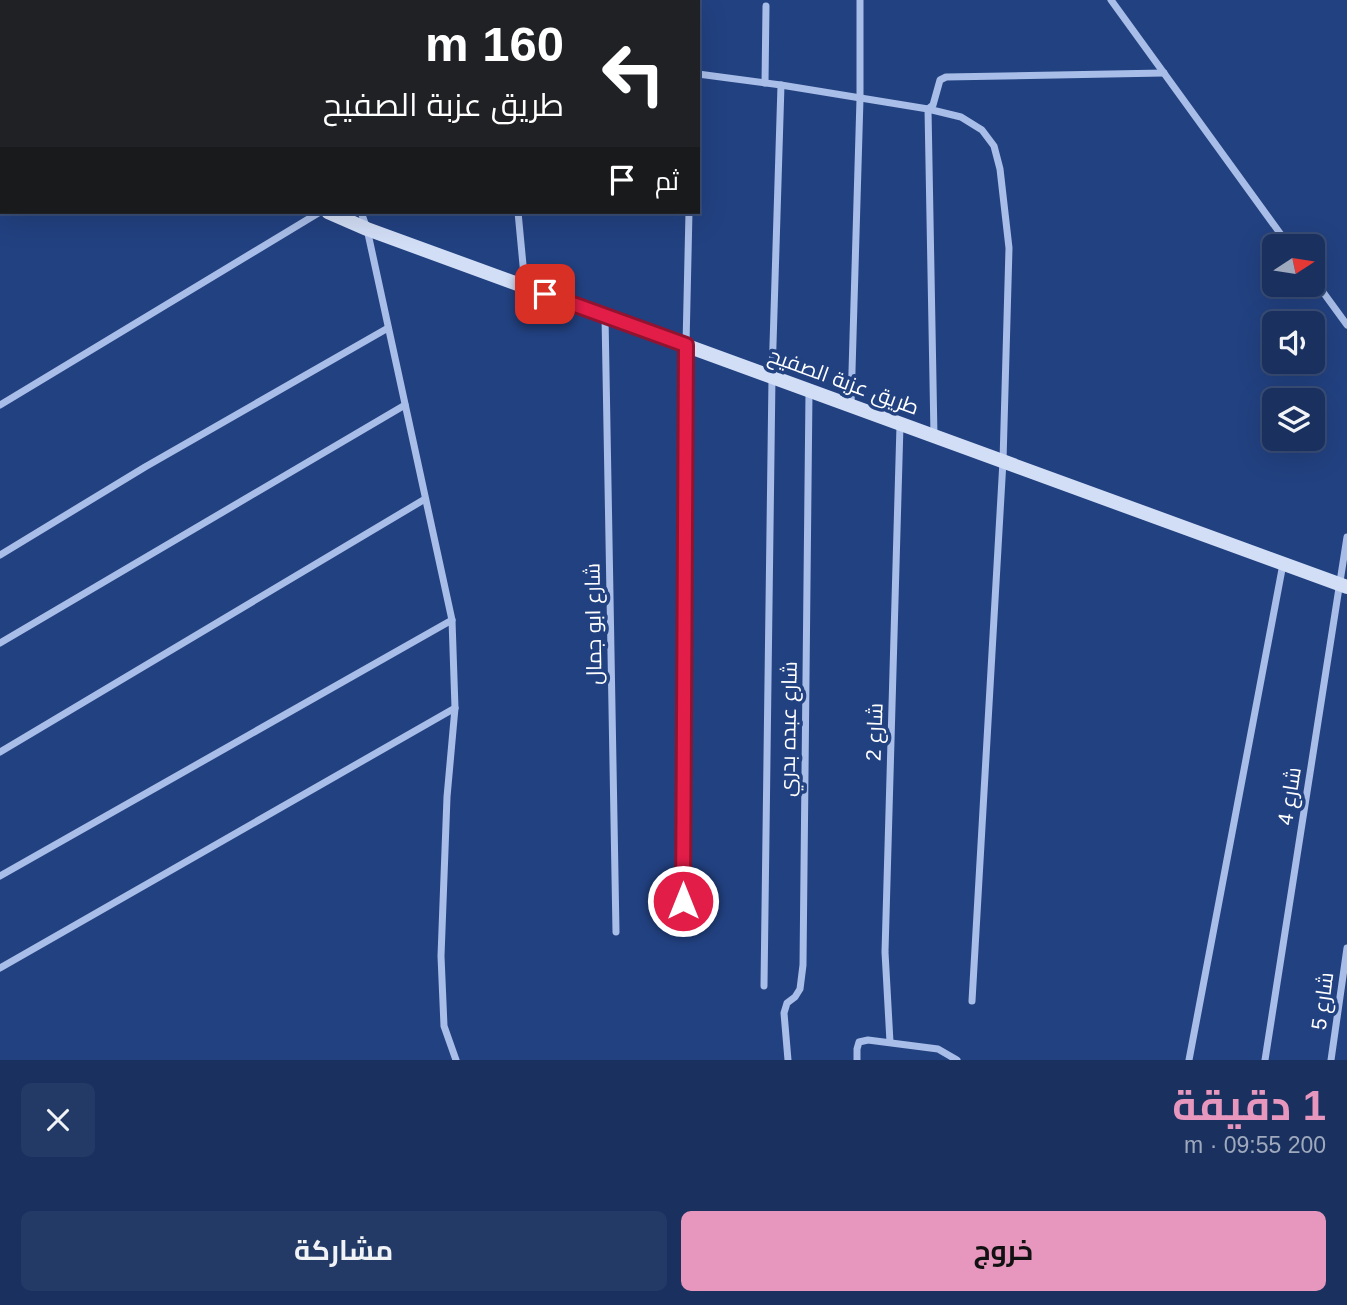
<!DOCTYPE html>
<html lang="ar">
<meta charset="utf-8">
<style>
body{margin:0;font-family:Helvetica,Cairo,sans-serif;background:#233966;color:#f1f3f6;direction:rtl;height:100vh;display:flex;flex-direction:column;font-size:26px;white-space:nowrap}
*{box-sizing:border-box;margin:0}
p{font-size:23px;color:#9fa9bd}
.icon{flex:none;width:38px;height:38px;fill:none;stroke:currentColor;stroke-width:2;stroke-linecap:round;stroke-linejoin:round}
.map{position:relative;height:1060px;overflow:hidden;direction:ltr}
.sheet{display:flex;flex-direction:column;background:#1a3160;flex:1}
.sheet>*{flex:none}
.banner{position:absolute;left:0px;top:0px;width:700px;height:214px;box-shadow:0 7px 28px #0002,0 0 0 2px #384c75;direction:rtl;background:#202124;color:#fff;overflow:hidden}
.needle{width:46px;rotate:78deg}
.fabs{position:absolute;left:1262px;top:234px;display:grid;gap:14px}
.fabs a{display:grid;place-items:center;width:63px;height:63px;border-radius:10px;background:#1a3160;box-shadow:0 7px 28px #0002,0 0 0 2px #384c75;font-size:35px}
.pin{position:absolute;display:grid;place-items:center;width:60px;height:60px;color:#fff;margin:-30px;border-radius:14px;box-shadow:0 4px 10px #0006}
.me{position:absolute;width:77px;margin:-38px;rotate:0deg;stroke-linejoin:round;filter:drop-shadow(0 0 5px #0008)}
.turn{display:flex;align-items:center;gap:24px;height:147px;padding:0 21px;font-size:32px}
.turn .icon{width:91px;height:91px;stroke-width:2.5}
.turn b{display:block;font-size:49px;line-height:60px}
.then{display:flex;align-items:center;height:66px;padding:0 21px;background:#0003;gap:14px;font-size:26px}
.round{display:grid;place-items:center;flex:none;width:74px;height:74px;border-radius:10px;background:#233966}
.headline{display:flex;align-items:center;justify-content:space-between;height:119px;padding:0 21px}
h1{font-size:42px;font-weight:700;line-height:52px;color:#e797bd}
.action{display:flex;gap:14px;margin-top:auto;padding:14px 21px}
.action a{flex:1;height:80px;border-radius:10px;background:#e797bd;color:#111;font-size:28px;font-weight:700;line-height:80px;text-align:center}
.action a+a{background:#233966;color:#f1f3f6}
.map>svg:first-child{display:block}
</style>
<div class="map">
<svg width="1347" height="1060" viewBox="0 0 1347 1060">
<rect width="100%" height="100%" fill="#224180"/>
<g fill="none" stroke-linecap="round" stroke-linejoin="round">
<g stroke="#a8bde7" stroke-width="7">
<path d="M 237,0 L 238,2"/>
<path d="M 1111,0 L 1290,247"/>
<path d="M 443,2 L 450,0"/>
<path d="M 698,74 L 781,85 L 928,109 L 961,117 L 982,130 L 994,146 L 1000,169 L 1009,248 L 1003,461 L 972,1001"/>
<path d="M 765,83 L 766,6"/>
<path d="M 361,212 L 367,229 L 452,620 L 455,708 L 447,797 L 441,956 L 444,1026 L 456,1060"/>
<path d="M 518,212 L 525,286"/>
<path d="M 1312,277 L 1347,325"/>
<path d="M 605,316 L 616,932"/>
<path d="M 0,405 L 320,212"/>
<path d="M 851,405 L 860,99 L 860,0"/>
<path d="M 934,436 L 928,109 L 933,105 L 940,80 L 946,77 L 1164,73"/>
<path d="M 0,555 L 145,467 L 388,328"/>
<path d="M 0,643 L 405,405"/>
<path d="M 0,752 L 425,499"/>
<path d="M 0,876 L 452,620"/>
<path d="M 683,928 L 686,345 L 689,212"/>
<path d="M 0,968 L 455,708"/>
<path d="M 764,986 L 772,377 L 781,85"/>
<path d="M 890,1042 L 885,952 L 900,425"/>
<path d="M 788,1060 L 784,1013 L 787,1003 L 795,997 L 800,989 L 803,965 L 809,392"/>
<path d="M 857,1060 L 857,1049 L 859,1042 L 868,1040 L 938,1049 L 957,1060"/>
<path d="M 1189,1060 L 1283,564"/>
<path d="M 1265,1060 L 1347,537"/>
<path d="M 1331,1060 L 1347,948"/>
</g>
<g stroke="#d2def6" stroke-width="14">
<path d="M 0,20 L 2,22"/>
<path d="M 328,212 L 367,229 L 1347,587"/>
</g>
</g>
<g fill="none" stroke-linecap="round" stroke-linejoin="round">
<g stroke="#92132f" stroke-width="18">
<path id="route" d="M 545,294 L 686,345 L 683,901"/>
</g>
<use href="#route" stroke="#e11d48" stroke-width="12"/>
</g>
<g text-anchor="middle" dominant-baseline="central" stroke-width="7" stroke-linejoin="round" paint-order="stroke">
<g font-size="21" fill="#fff" stroke="#224180">
<text transform="translate(844 381) rotate(20)">طريق عزبة الصفيح</text>
<text transform="translate(593 624) rotate(-91)">شارع ابو جمال</text>
<text transform="translate(788 729) rotate(-89)">شارع عبده بدري</text>
<text transform="translate(874 732) rotate(-88)">شارع 2</text>
<text transform="translate(1289 796) rotate(-81)">شارع 4</text>
<text transform="translate(1322 1001) rotate(-82)">شارع 5</text>
</g>
</g>
</svg>
<div class="fabs">
<a><svg class="needle" viewBox="-14 -14 28 28"><path d="M0-13l5 13h-10z" fill="#e53935"/><path d="M0 13l5-13h-10z" fill="#9fa9bd"/></svg></a>
<a><svg class="icon" aria-label="sound" viewBox="0 0 24 24"><path d="M4 9h4l5-4v14l-5-4H4zM17 9q2 3 0 6"/></svg></a>
<a><svg class="icon" aria-label="layers" viewBox="0 0 24 24"><path d="M12 4l9 5-9 5-9-5zM3 14l9 5 9-5"/></svg></a>
</div>
<div class="pin" style="left:545px;top:294px;background:#d93025"><svg class="icon" aria-label="arrive" viewBox="0 0 24 24"><path d="M6 21V4h12l-3 4 3 4H6"/></svg></div>
<svg class="me" style="left:683px;top:901px" viewBox="-20 -20 40 40"><circle r="17" fill="#e11d48" stroke="#fff" stroke-width="3"/><path d="M0-11L8 9 0 5-8 9z" fill="#fff"/></svg>
<div class="banner">
<div class="turn"><svg class="icon" aria-label="left" viewBox="0 0 24 24"><path d="M17 20v-9H6M10 6l-5 5 5 5"/></svg><div><b>160 m</b>طريق عزبة الصفيح</div></div>
<div class="then">ثم<svg class="icon" aria-label="arrive" viewBox="0 0 24 24"><path d="M6 21V4h12l-3 4 3 4H6"/></svg></div>
</div>
</div>
<section class="sheet">
<div class="headline"><div><h1>1 دقيقة</h1><p>200 m · 09:55</p></div><a class="round"><svg class="icon" aria-label="close" viewBox="0 0 24 24"><path d="M6 6l12 12M18 6L6 18"/></svg></a></div>
<div class="action"><a>خروج</a><a>مشاركة</a></div>
</section>
